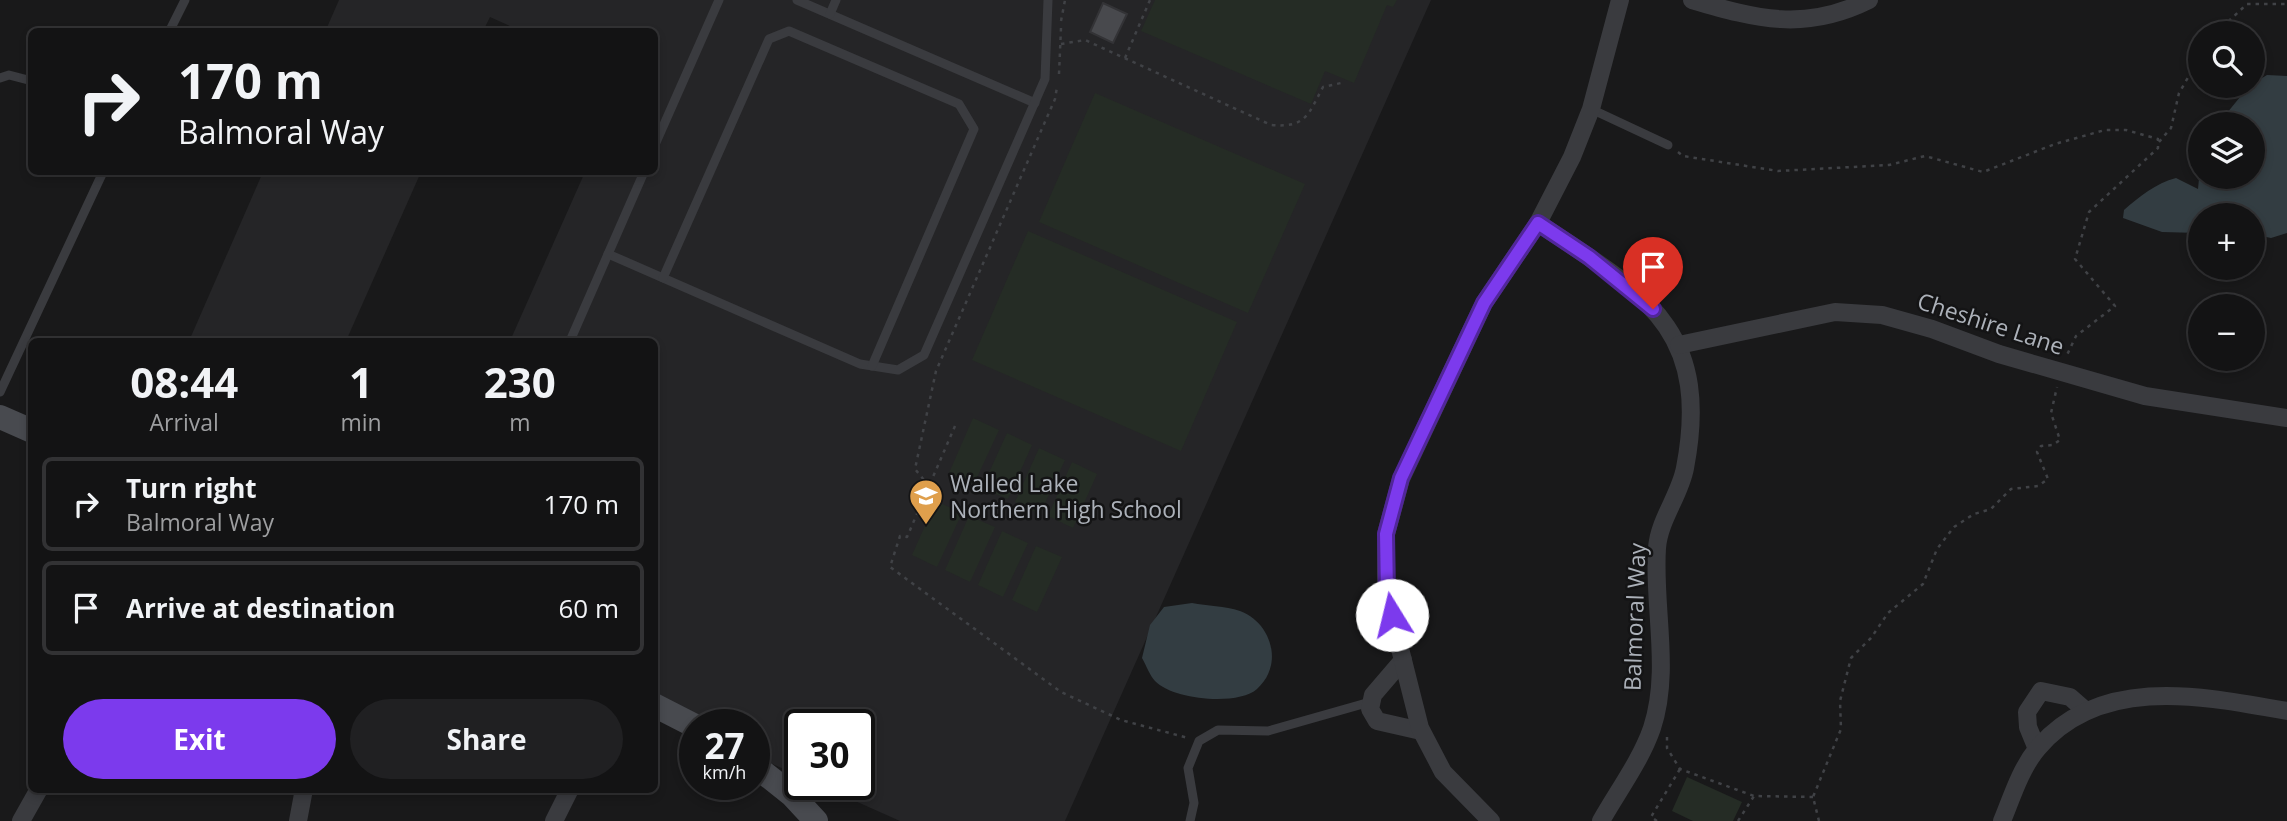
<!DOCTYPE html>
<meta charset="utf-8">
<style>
body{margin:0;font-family:"Open Sans",sans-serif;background:#202022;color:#f1f3f6;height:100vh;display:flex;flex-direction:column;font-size:26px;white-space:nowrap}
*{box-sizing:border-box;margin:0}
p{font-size:23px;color:#9d9ea0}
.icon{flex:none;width:38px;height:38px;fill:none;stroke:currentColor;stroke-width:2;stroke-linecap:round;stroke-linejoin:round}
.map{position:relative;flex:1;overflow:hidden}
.details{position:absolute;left:28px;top:338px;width:630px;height:455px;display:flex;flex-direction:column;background:#131314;border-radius:10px;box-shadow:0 4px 10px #0003,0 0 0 2px #323234}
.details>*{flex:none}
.banner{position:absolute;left:28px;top:28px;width:630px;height:147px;border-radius:10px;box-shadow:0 4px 10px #0003,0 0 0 2px #323234;background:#131314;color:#f1f3f6;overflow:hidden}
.controls{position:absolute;left:2188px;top:21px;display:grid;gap:14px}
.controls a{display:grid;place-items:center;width:77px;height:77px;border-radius:50%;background:#131314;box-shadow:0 4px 10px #0003,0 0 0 2px #323234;font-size:35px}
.speed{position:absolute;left:679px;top:709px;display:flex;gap:14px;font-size:35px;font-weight:700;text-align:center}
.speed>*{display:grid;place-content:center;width:91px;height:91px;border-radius:50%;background:#131314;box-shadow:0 4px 10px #0003,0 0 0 2px #323234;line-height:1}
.speed small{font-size:18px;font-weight:400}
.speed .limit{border:4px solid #111;border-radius:10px;background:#fff;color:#111}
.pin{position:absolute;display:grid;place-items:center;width:60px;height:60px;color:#fff;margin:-72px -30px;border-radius:50% 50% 50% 0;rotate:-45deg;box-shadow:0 0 7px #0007}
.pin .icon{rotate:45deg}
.me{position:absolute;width:77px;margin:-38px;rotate:351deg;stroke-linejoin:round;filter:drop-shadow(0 0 5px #0008)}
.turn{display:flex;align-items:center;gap:24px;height:147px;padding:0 35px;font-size:32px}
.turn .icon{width:91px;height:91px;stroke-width:2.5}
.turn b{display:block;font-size:49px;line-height:60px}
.eta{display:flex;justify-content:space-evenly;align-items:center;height:119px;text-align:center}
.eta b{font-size:42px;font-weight:700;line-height:49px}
.button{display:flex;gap:14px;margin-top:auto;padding:14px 35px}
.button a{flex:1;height:80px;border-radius:42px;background:#7c3aed;color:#fff;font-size:28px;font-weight:700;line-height:80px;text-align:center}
.button a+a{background:#202022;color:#f1f3f6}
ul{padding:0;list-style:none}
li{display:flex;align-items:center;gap:21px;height:94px;margin:0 14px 10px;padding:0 21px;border:4px solid #323234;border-radius:10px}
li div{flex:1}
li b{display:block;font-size:26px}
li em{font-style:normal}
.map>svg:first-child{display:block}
</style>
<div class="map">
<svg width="2287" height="821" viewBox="0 0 2287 821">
<rect width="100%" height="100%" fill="#19191a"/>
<g fill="#252527">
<path d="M 339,0 L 1431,0 L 1065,821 L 900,821 L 817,784 L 859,784 L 859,724 L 800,724 L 800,776 L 754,756 L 754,724 L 695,724 L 655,711 L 654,341 L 510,341 L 585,172 L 654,172 L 654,32 L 521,31 L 490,17 L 483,31 L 325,32 Z"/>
<path d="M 263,172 L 421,172 L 346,341 L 189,341 Z"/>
</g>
<g fill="#252c25">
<path d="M 1155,0 L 1397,0 L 1393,7 L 1387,5 L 1354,83 L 1325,71 L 1311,104 L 1141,31 Z"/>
<path d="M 1095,93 L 1305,184 L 1248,313 L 1039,222 Z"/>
<path d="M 1028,231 L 1237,322 L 1181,451 L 972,360 Z"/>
<path d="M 973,418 L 999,430 L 974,484 L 949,473 Z"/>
<path d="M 1007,433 L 1032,445 L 1008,499 L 982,488 Z"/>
<path d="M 1039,448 L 1065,460 L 1040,514 L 1015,502 Z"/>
<path d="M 1072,462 L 1097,474 L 1073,528 L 1048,516 Z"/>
<path d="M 936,501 L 962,513 L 937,567 L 912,555 Z"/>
<path d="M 969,516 L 995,527 L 970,582 L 945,570 Z"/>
<path d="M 1002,531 L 1028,543 L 1003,597 L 978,585 Z"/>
<path d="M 1036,546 L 1062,557 L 1037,612 L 1012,600 Z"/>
<path d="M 1687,777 L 1742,802 L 1733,821 L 1693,821 L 1672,811 Z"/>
</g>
<g fill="#333d42">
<path d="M 2267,75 L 2287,76 L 2287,233 L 2271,238 L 2252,234 L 2252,215 L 2200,215 L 2199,233 L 2162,232 L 2123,218 L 2124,210 C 2139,197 2156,183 2176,178 L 2198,189 L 2200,168 L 2200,177 L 2252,177 L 2252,124 L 2218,124 L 2249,86 Z"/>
<path d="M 1192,603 C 1207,606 1225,606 1240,611 C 1272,623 1284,665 1257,689 C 1238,706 1173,700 1155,681 C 1150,676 1146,665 1142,658 L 1150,625 L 1164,607 Z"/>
</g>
<path fill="#48494d" stroke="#333336" stroke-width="2" d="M 1103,3 L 1127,14 L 1113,43 L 1090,32 Z"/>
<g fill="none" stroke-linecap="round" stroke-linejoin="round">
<g stroke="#404246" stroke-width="2.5" stroke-dasharray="3.5 5" stroke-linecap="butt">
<path d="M 1061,21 L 1065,0"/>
<path d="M 2216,33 L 2247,4 L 2287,4"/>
<path d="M 1061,44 L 1085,40 L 1271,125 C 1306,128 1308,115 1323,87 L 1341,83"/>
<path d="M 1125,58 L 1150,0"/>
<path d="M 1059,74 L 1061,28"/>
<path d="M 2159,142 L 2171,128 L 2179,93 L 2200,57"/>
<path d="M 1678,152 L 1683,156 L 1778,171 L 1889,165 L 1925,156 L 1983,172 L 2055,144 L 2105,130 L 2126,130 L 2158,139 L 2158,148 L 2089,212 L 2075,259 L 2115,306 L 2076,336 L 2066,357"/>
<path d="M 955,426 L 907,537 L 900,536 L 890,567 L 1061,692 L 1121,720 L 1188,738"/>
<path d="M 929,486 L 915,469 L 936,371 L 1055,99 L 1057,87"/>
<path d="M 1667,737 L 1667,748 L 1680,769 L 1754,796 L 1813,797"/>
<path d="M 1657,821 L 1651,817 L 1680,769"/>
<path d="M 1738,821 L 1754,796"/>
<path d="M 1819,821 L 1813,797 L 1841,729 L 1840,701 L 1851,658 L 1871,638 L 1888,613 L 1923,584 L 1937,549 L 1954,527 L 1974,514 L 1991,509 L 2011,489 L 2038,486 L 2048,479 L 2037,452 L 2041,446 L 2053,445 L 2060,440 L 2051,413 L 2057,387"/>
</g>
<g stroke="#3a3b3f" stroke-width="9">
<path d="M 797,0 L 1035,103"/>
<path d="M 830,14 L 836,0"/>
<path d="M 169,32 L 185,0"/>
<path d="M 0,78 L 9,75 L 32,81"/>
<path d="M 1591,109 L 1668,145"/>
<path d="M 654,147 L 719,0"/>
<path d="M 608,254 L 860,364 L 898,370 L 924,355 L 1045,79 L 1048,0"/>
<path d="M 663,278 L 769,39 L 789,31 L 959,104 L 974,129 L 872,366"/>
<path d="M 570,341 L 644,172"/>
<path d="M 0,392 L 103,172"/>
<path d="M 1190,821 L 1194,803 L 1188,768 L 1199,741 L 1218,730 L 1268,731 L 1370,702"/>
</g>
<g stroke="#3a3b3f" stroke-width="18">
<path d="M 1692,0 C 1757,19 1805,32 1869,0"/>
<path d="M 1538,223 C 1642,293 1712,326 1685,468 C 1680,495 1659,520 1657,548 C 1653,607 1671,670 1652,728 C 1641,760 1618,791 1601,821"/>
<path d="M 1679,345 L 1835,312 L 1882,315 L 1932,329 L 1999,354 L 2145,396 L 2287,418"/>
<path d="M 1403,660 L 1373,695 L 1370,709 L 1377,721 L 1421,731"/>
<path d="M 2037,749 L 2028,727 L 2027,712 L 2041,691 L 2070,697 L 2086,711"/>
<path d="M 21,821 L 39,789"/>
<path d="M 298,821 L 304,789"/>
<path d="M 554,821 L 570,789"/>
<path d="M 1491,821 L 1443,772 L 1420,728 L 1386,593 L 1386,534 L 1401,479 L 1484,303 L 1538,223 L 1572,157 L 1591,109 L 1620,0"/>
<path d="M 2002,821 C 2012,797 2020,770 2037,749 C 2100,674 2203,696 2287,711"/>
</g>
<g stroke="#484a4f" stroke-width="24">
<path d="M 0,417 L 32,431"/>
<path d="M 654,705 L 695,726"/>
<path d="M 754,765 L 792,795 L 816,821"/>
</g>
</g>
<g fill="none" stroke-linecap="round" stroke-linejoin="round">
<g stroke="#51269a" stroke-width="18">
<path id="route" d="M 1392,615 L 1387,593 L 1386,534 L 1401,478 L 1484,303 L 1538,223 L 1589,257 L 1653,309"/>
</g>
<use href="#route" stroke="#7c3aed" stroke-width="12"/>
</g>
<defs>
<g id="school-pin" transform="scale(1.75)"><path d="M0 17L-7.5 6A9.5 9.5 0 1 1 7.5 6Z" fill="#df9f4c" stroke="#141415"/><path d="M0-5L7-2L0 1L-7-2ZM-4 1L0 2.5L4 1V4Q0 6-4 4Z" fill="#fff"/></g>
</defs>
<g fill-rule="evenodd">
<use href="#school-pin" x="926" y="496"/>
</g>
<g text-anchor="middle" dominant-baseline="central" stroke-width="5" stroke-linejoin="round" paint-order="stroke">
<g font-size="23" fill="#acb1b9" stroke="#141415">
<text transform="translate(1991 323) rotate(18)">Cheshire Lane</text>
<text transform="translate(1634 617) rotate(-88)">Balmoral Way</text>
</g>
<g font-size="23" fill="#acb1b9" stroke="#141415" text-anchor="start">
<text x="950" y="483">Walled Lake<tspan x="950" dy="26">Northern High School</tspan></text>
</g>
</g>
</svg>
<div class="controls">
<a><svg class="icon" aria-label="search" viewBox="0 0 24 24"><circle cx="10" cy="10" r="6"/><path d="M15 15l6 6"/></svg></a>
<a><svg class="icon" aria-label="layers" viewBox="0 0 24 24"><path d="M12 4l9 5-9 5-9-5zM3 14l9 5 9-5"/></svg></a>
<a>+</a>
<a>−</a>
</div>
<div class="speed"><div>27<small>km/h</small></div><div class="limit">30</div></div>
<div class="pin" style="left:1653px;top:309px;background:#d93025"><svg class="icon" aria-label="arrive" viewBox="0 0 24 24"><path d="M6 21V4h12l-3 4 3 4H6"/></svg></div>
<svg class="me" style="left:1392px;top:615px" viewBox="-20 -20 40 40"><circle r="19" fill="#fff"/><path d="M0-13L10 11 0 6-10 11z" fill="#7c3aed"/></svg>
<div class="banner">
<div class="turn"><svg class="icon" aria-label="right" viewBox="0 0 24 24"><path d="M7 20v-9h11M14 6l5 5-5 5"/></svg><div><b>170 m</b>Balmoral Way</div></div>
</div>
<section class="details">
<div class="eta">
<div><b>08:44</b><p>Arrival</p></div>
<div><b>1</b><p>min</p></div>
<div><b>230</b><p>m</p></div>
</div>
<ul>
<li><svg class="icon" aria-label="right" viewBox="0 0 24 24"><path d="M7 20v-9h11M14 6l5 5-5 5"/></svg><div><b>Turn right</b><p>Balmoral Way</p></div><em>170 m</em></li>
<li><svg class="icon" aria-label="arrive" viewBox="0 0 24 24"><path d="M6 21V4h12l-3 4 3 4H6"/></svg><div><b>Arrive at destination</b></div><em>60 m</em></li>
</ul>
<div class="button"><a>Exit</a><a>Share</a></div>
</section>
</div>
